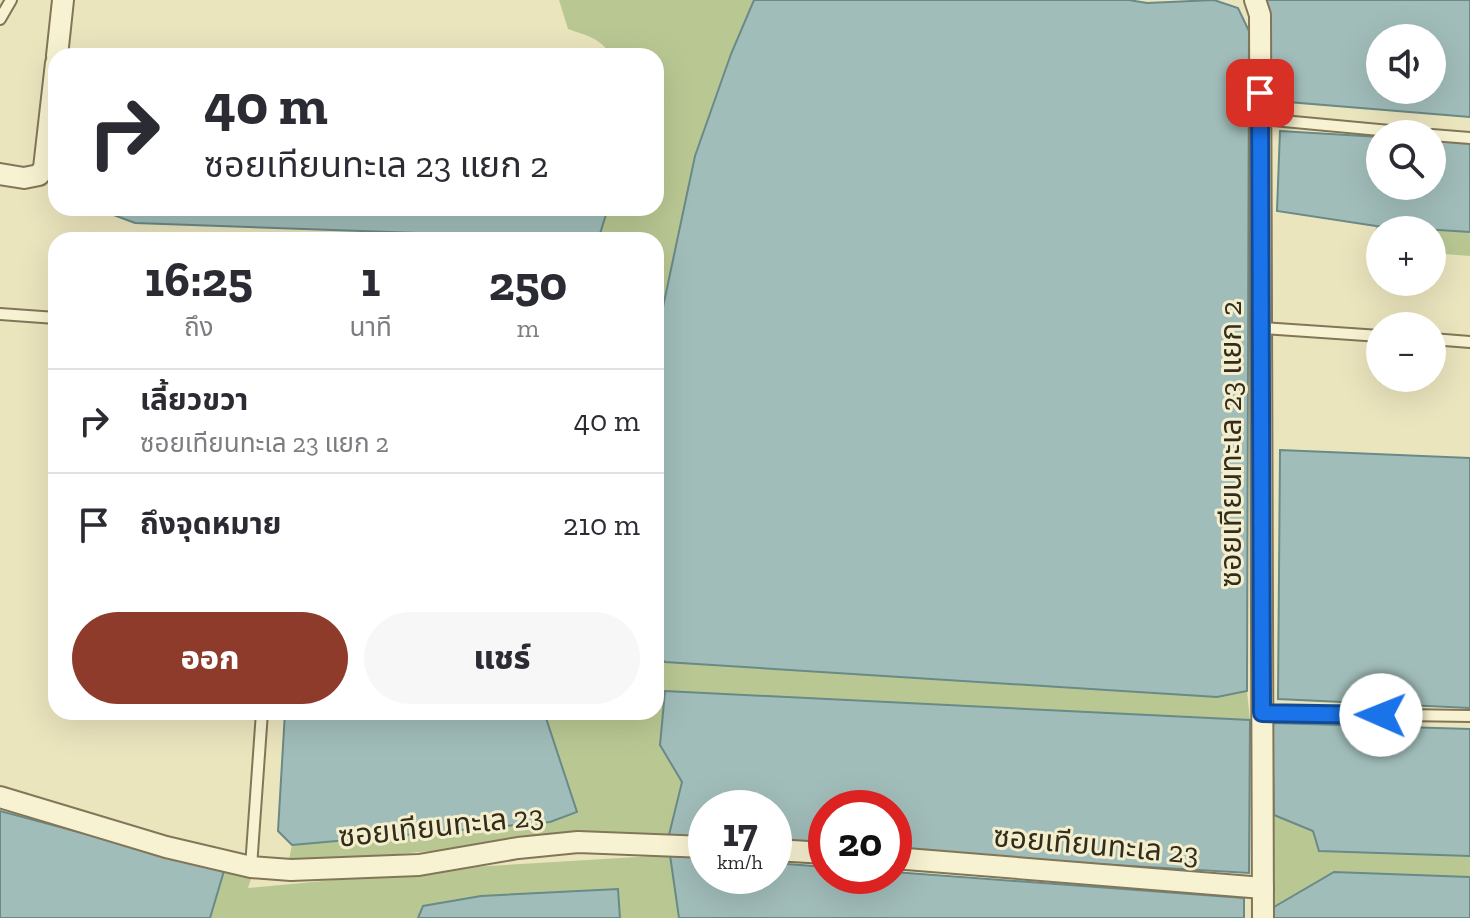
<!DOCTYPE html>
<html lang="th">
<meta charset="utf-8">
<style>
body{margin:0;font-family:"Zilla Slab","Noto Sans Thai",serif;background:#f7f7f7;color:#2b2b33;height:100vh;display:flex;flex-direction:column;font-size:30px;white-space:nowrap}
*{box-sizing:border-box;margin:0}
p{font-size:26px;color:#7c7c81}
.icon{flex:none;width:44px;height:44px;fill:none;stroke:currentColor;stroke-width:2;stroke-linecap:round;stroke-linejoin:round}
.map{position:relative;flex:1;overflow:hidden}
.sheet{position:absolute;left:48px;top:232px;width:616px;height:488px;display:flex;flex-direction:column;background:#fff;border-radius:24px;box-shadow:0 8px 32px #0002}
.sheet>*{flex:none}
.top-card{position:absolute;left:48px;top:48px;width:616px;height:168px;border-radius:24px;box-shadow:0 8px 32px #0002;background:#fff;color:#2b2b33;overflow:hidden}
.fabs{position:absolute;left:1366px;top:24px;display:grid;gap:16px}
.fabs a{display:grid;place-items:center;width:80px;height:80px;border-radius:50%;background:#fff;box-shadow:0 8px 32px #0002;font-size:40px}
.speed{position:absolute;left:688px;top:790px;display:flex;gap:16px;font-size:40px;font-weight:700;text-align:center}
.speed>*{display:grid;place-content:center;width:104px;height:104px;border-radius:50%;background:#fff;box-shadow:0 8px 32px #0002;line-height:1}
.speed small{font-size:20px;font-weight:400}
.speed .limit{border:12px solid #d22;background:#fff;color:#111}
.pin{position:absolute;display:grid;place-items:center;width:68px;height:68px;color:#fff;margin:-34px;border-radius:16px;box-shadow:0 4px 12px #0006}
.me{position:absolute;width:88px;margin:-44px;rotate:271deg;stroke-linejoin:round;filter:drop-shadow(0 0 6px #0008)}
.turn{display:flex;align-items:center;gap:28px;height:168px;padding:0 24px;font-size:36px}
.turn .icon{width:104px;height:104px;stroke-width:2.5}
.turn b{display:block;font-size:56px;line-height:68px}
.eta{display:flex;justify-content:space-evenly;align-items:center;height:136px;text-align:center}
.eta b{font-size:48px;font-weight:800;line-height:56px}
.cta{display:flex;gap:16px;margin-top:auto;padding:16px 24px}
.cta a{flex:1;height:92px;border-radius:48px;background:#8f3b2b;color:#fff;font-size:32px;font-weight:800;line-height:92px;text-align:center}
.cta a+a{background:#f7f7f7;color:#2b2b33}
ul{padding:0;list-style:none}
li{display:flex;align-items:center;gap:24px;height:104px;padding:0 24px;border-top:2px solid #e1e1e2}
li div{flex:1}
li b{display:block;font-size:30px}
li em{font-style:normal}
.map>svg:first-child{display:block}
</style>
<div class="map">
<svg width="1470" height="918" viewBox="0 0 1470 918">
<rect width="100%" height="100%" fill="#ebe5be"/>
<g fill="#b9c893">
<path d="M 559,0 L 754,0 L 731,54 L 695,156 L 656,340 L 656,240 L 475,240 L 599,237 L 608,208 L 656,208 L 656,56 L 610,56 C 603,38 584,35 568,29 Z"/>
<path d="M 1376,226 L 1470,232 L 1470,256 L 1432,253 L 1432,230 L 1380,230 L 1380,247 L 1374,247 Z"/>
<path d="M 656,654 L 665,662 L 1217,697 L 1247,691 L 1250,720 L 665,691 L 660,745 L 682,782 L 668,839 L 562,839 L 288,864 L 292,845 L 550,822 L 577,813 L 544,712 L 656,712 Z"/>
<path d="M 1274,815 L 1313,831 L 1319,851 L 1470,856 L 1470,877 L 1334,872 L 1274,907 Z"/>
<path d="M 670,855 L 679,918 L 620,918 L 618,889 L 481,896 L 423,906 L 418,918 L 210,918 L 224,871 L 251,879 L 248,888 L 472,867 Z"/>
</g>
<g fill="#a1bdba" stroke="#6a8a87" stroke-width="2" fill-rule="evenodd">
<path d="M 754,0 L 1129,0 L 1147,3 L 1214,0 L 1238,8 L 1249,31 L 1247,691 L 1217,697 L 665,662 L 656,654 L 656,340 L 695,156 L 731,54 Z"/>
<path d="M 1261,0 L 1470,0 L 1470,117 L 1276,101 ZM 1380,38 L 1432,38 L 1432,90 L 1380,90 Z"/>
<path d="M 1280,131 L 1380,137 L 1380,186 L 1432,186 L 1432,141 L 1470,143 L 1470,232 L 1376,226 L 1277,211 Z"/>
<path d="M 95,208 L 608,208 L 599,237 L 475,238 L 447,234 L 135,223 Z"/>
<path d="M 1280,450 L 1470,458 L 1470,708 L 1278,699 Z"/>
<path d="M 665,691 L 1250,720 L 1249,873 L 894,852 L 894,808 L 826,808 L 826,848 L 774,845 L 774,808 L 706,808 L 706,841 L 668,839 L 682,782 L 660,745 Z"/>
<path d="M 285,712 L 544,712 L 577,812 L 550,822 L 292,845 L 278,831 Z"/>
<path d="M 1272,723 L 1470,729 L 1470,856 L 1319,851 L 1313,831 L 1274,815 Z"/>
<path d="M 0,811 L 224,871 L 210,918 L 0,918 Z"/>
<path d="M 670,855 L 706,858 L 706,876 L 774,876 L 774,863 L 826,867 L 826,876 L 894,876 L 894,872 L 1244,898 L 1244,918 L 679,918 Z"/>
<path d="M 1334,872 L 1470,877 L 1470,918 L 1274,918 L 1274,907 Z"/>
<path d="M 618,889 L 620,918 L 418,918 L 423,906 L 481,896 Z"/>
</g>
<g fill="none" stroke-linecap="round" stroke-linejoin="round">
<g stroke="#837658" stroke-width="14">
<g id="lane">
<path d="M 0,19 L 11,0"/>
<path d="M 1261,119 L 1422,134"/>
<path d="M 1432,135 L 1470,138"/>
<path d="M 0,314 L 56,318"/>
<path d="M 1261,328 L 1380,336"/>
<path d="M 1432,339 L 1470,342"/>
<path d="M 1262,713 L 1470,716"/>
<path d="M 251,867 L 262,712"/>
</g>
</g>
<g stroke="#837658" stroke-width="24">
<g id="street">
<path d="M 1255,0 L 1260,15 L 1263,918"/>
<path d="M 57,56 L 63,0"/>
<path d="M 0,174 L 24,178 L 39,175 L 44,168 L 56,63"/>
<path d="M 0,797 L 166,847 L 251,867 L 291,870 L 419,865 L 518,848 L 578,842 L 706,847"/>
<path d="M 774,850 L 826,853"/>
<path d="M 894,858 L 1263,888"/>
</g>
</g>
<use href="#lane" stroke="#f7f2d1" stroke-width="10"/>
<use href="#street" stroke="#f7f2d1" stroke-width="20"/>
</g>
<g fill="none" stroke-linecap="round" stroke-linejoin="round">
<g stroke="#114b97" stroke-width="20">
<path id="route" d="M 1260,93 L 1262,713 L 1381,715"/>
</g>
<use href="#route" stroke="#1a73e8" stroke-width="14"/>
</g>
<g text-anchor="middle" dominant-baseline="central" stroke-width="6" stroke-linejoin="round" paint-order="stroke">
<g font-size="30" fill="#332b1c" stroke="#f3eecd">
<text transform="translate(1231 444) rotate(-90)">ซอยเทียนทะเล 23 แยก 2</text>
<text transform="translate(441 826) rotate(-6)">ซอยเทียนทะเล 23</text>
<text transform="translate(1096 845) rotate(5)">ซอยเทียนทะเล 23</text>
</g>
</g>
</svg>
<div class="fabs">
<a><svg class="icon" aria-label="sound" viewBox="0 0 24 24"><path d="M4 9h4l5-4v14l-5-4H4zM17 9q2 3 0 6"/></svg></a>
<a><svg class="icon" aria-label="search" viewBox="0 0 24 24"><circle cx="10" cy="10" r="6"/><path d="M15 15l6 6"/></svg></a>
<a>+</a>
<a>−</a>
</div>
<div class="speed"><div>17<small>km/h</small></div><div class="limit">20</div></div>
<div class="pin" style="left:1260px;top:93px;background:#d93025"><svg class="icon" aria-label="arrive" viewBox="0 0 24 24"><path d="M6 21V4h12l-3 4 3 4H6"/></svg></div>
<svg class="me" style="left:1381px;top:715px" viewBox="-20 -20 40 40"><circle r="19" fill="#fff"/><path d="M0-13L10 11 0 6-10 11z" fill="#1a73e8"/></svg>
<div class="top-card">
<div class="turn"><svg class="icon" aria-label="right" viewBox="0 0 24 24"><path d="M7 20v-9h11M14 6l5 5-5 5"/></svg><div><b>40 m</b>ซอยเทียนทะเล 23 แยก 2</div></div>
</div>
<section class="sheet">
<div class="eta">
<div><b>16:25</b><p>ถึง</p></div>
<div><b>1</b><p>นาที</p></div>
<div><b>250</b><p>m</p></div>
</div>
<ul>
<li><svg class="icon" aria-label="right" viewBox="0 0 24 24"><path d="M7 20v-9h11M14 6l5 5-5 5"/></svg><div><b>เลี้ยวขวา</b><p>ซอยเทียนทะเล 23 แยก 2</p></div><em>40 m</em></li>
<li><svg class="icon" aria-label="arrive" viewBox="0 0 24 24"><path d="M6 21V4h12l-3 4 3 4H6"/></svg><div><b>ถึงจุดหมาย</b></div><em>210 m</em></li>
</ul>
<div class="cta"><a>ออก</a><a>แชร์</a></div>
</section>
</div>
